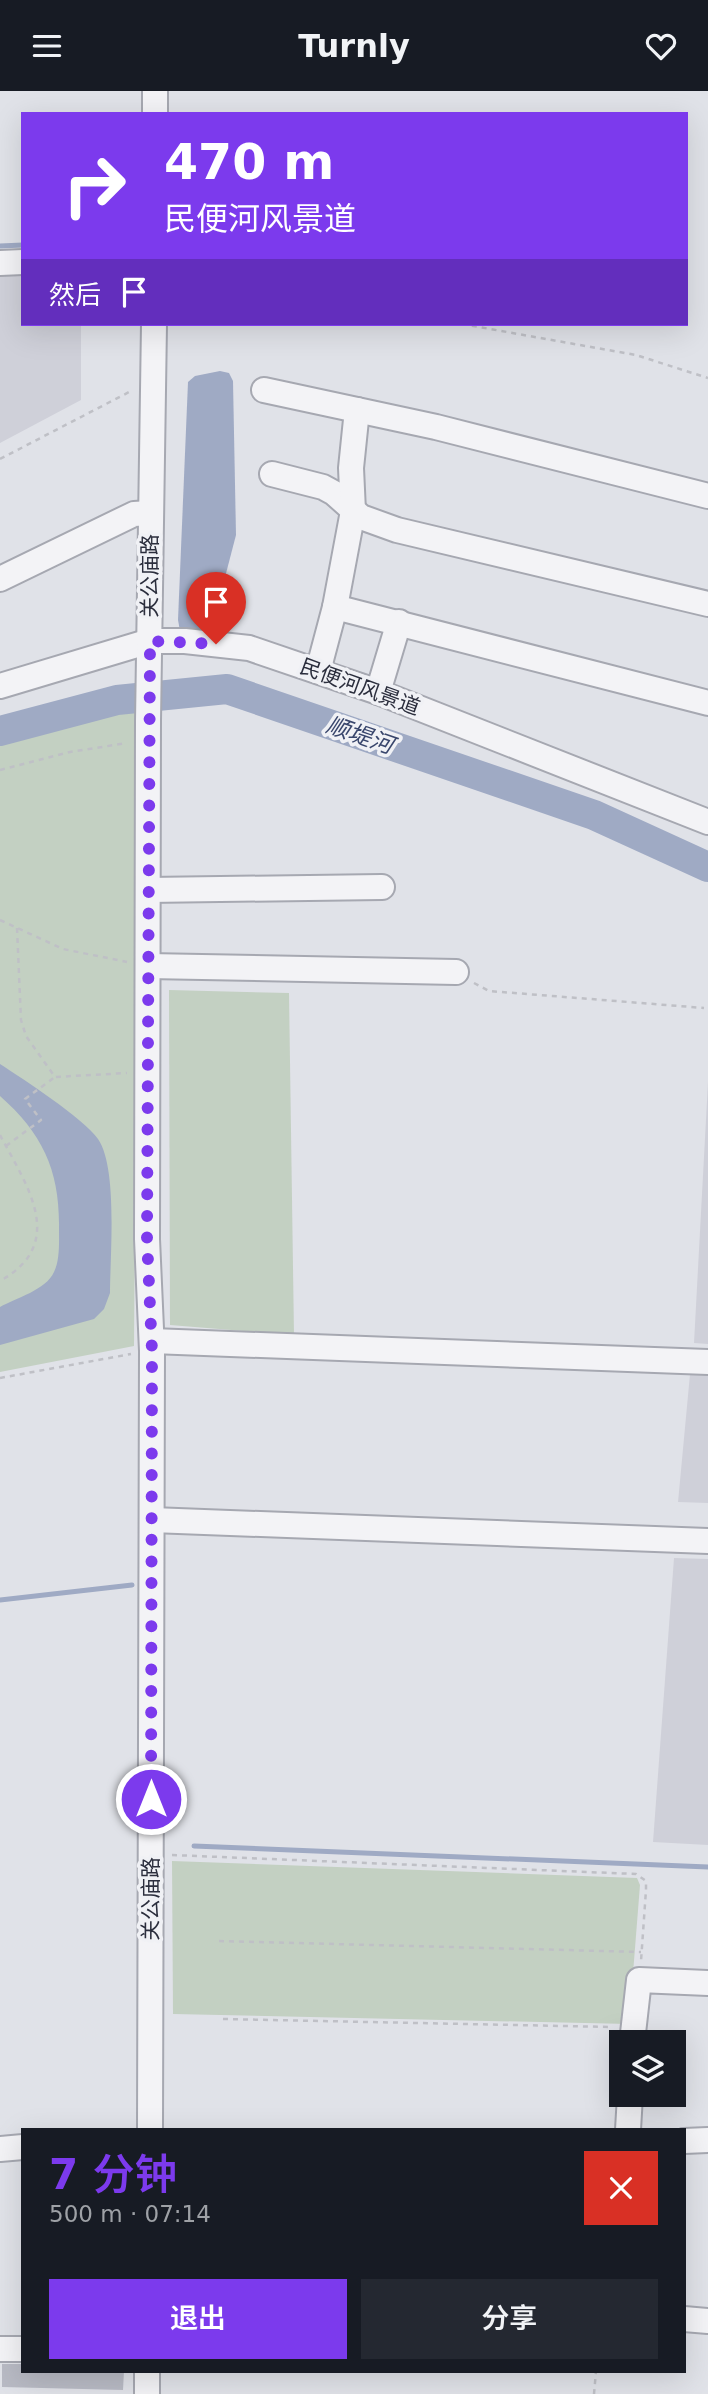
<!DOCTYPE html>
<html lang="zh">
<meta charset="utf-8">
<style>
body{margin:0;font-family:"DejaVu Sans","Noto Sans SC",sans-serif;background:#242831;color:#f1f3f6;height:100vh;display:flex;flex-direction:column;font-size:26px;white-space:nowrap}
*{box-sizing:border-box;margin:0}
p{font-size:23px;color:#9ea1a6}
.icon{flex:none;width:38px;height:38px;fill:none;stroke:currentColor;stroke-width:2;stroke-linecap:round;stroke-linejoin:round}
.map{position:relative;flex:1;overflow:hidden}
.drawer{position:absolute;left:21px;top:2037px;width:665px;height:245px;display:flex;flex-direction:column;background:#171b24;border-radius:0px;box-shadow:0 7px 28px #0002}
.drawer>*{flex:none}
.top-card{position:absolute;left:21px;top:21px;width:667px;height:214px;border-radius:0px;box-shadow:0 7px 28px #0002;background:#7c3aed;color:#fff;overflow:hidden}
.buttons{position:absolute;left:609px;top:1939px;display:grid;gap:14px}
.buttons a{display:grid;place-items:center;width:77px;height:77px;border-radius:0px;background:#171b24;box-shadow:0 7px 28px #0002;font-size:35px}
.pin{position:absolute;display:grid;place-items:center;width:60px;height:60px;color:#fff;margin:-72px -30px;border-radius:50% 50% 50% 0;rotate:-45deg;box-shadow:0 0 7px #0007}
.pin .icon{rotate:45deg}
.me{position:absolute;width:77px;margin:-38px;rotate:0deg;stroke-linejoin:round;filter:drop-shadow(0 0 5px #0008)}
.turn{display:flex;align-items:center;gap:24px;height:147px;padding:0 28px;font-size:32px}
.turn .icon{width:91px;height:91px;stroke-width:2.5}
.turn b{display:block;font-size:49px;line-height:60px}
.then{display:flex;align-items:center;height:66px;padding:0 28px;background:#0003;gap:14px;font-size:26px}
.round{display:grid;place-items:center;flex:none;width:74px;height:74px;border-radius:0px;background:#242831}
.overview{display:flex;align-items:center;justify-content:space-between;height:119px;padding:0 28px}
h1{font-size:42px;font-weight:600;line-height:52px;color:#7c3aed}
.primary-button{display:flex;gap:14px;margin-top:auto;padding:14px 28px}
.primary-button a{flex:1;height:80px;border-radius:0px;background:#7c3aed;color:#fff;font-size:28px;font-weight:600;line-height:80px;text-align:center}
.primary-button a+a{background:#242831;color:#f1f3f6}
header{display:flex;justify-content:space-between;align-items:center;height:91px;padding:0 28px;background:#171b24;font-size:32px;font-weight:600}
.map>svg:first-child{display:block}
</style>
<header><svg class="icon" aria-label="menu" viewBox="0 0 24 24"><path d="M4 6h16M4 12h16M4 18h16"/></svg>Turnly<svg class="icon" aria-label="heart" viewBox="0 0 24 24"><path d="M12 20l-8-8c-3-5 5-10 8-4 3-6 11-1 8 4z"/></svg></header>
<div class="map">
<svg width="708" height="2303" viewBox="0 0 708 2303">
<rect width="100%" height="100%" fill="#e0e2e8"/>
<g fill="#cfd0d9">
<path d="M 23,180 L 23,233 L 81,233 L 81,309 L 0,352 L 0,181 Z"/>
<path d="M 708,991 L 708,1253 L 694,1252 Z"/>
<path d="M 690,1283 L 708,1284 L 708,1412 L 678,1411 Z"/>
<path d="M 674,1467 L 708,1468 L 708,1754 L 653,1751 Z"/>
</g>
<g fill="#c3d0c2">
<path d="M 119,620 L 139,620 L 134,1255 L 0,1281 L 0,652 L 73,630 Z"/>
<path d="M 169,899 L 289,902 L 294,1244 L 170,1234 Z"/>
<path d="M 172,1770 L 637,1787 L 640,1794 L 629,1933 L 173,1923 Z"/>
</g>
<g fill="#9faac4">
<path d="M 220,280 L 229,282 L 233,290 L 236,444 L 210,544 L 180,540 L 178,529 L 188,291 L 195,285 Z"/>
<path d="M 0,973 C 23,988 83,1027 98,1048 C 118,1077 110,1164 110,1202 L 104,1218 L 94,1228 L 0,1254 L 0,1216 C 16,1207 46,1199 54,1181 C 60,1169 59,1151 59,1138 C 60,1080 43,1043 0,1005 Z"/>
</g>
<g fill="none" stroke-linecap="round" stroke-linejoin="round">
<g stroke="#9faac4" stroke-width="5">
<path d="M 0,155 L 23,154"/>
<path d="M 0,1509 L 132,1494"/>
<path d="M 194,1755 L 708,1776"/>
</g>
<path stroke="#9faac4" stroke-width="30" d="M 0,640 L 117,609 L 227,598 L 594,724 L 708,776"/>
</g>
<path fill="#b8bac4" d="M 2,2273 L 23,2273 L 23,2280 L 124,2280 L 123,2299 L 2,2296 Z"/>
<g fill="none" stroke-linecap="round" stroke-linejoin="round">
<g stroke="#a6a8b1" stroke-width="28">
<g id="minor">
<path d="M 155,23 L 155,0"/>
<path d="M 0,172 L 23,171"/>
<path d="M 264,299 L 436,336 L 708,405"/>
<path d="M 272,383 L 323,396 L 334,402 L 361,426 L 397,439 L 708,513"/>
<path d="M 0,488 L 134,423 L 150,422"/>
<path d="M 335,516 L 708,612"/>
<path d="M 318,580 L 335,516 L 353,420 L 351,377 L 357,319"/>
<path d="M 0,595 L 150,550 L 185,550 L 249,557 L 378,601 L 708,731"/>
<path d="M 378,601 L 399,531"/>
<path d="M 148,799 L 382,796"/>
<path d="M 148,875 L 456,881"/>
<path d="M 152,1250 L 708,1271"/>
<path d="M 152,1429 L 708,1450"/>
<path d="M 632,1951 L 639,1889 L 708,1892"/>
<path d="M 150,2039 L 152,1260 L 147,1148 L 148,630 L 154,233"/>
<path d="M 628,2039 L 630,2004"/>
<path d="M 684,2050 L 708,2049"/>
<path d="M 0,2058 L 23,2056"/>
<path d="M 684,2228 L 708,2230"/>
<path d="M 0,2258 L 23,2258"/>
<path d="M 147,2303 L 147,2280"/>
</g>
</g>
<g stroke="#bfc0c6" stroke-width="2.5" stroke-dasharray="5 5" stroke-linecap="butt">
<path d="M 462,233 L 636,264 L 708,287"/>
<path d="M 0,368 L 133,299"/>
<path d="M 0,679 L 70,661 L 127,652"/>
<path d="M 0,829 L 63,858 L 127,871"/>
<path d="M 17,837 L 21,929 L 26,945 L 55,986 L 127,982"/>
<path d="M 474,892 L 489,900 L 704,917"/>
<path d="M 0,1044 C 27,1095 68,1152 0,1190"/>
<path d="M 6,1055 L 41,1029 L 25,1008 L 55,986"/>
<path d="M 0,1287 L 131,1263"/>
<path d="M 172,1764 L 636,1783 L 646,1790 L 646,1799 L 641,1870"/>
<path d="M 219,1850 L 641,1861"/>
<path d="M 223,1928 L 612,1936"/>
<path d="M 594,2303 L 596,2280"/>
</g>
<use href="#minor" stroke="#f3f3f6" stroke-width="24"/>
</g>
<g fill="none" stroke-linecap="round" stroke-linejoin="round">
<path stroke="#7c3aed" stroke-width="12" stroke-dasharray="0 21.6" d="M 151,1708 L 152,1260 L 147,1148 L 150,550 L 216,553"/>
</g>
<g text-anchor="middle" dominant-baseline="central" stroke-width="7" stroke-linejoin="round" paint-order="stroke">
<g font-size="21" fill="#2b2e3d" stroke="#f0f1f5">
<text transform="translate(150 485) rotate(-90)">关公庙路</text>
<text transform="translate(360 596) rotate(20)">民便河风景道</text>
<text transform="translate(151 1808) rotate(-90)">关公庙路</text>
</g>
<g font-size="23" font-style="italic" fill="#39466c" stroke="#f0f1f5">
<text transform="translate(360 644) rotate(19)">顺堤河</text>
</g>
</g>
</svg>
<div class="buttons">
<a><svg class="icon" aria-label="layers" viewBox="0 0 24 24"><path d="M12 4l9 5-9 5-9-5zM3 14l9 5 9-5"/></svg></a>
</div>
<div class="pin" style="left:216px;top:553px;background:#d93025"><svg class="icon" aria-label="arrive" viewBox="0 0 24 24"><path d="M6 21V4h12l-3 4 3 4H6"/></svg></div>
<svg class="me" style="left:151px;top:1708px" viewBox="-20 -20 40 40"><circle r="17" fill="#7c3aed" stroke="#fff" stroke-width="3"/><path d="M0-11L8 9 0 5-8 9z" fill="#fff"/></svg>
<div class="top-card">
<div class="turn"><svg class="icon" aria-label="right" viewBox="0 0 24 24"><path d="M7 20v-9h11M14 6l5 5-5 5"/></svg><div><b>470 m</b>民便河风景道</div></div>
<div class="then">然后<svg class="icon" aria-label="arrive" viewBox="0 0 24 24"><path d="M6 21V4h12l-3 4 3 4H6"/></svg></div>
</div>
<section class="drawer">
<div class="overview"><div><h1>7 分钟</h1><p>500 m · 07:14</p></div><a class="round" style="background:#d93025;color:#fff"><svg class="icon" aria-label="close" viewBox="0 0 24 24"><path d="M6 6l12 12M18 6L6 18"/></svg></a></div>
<div class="primary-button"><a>退出</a><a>分享</a></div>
</section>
</div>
